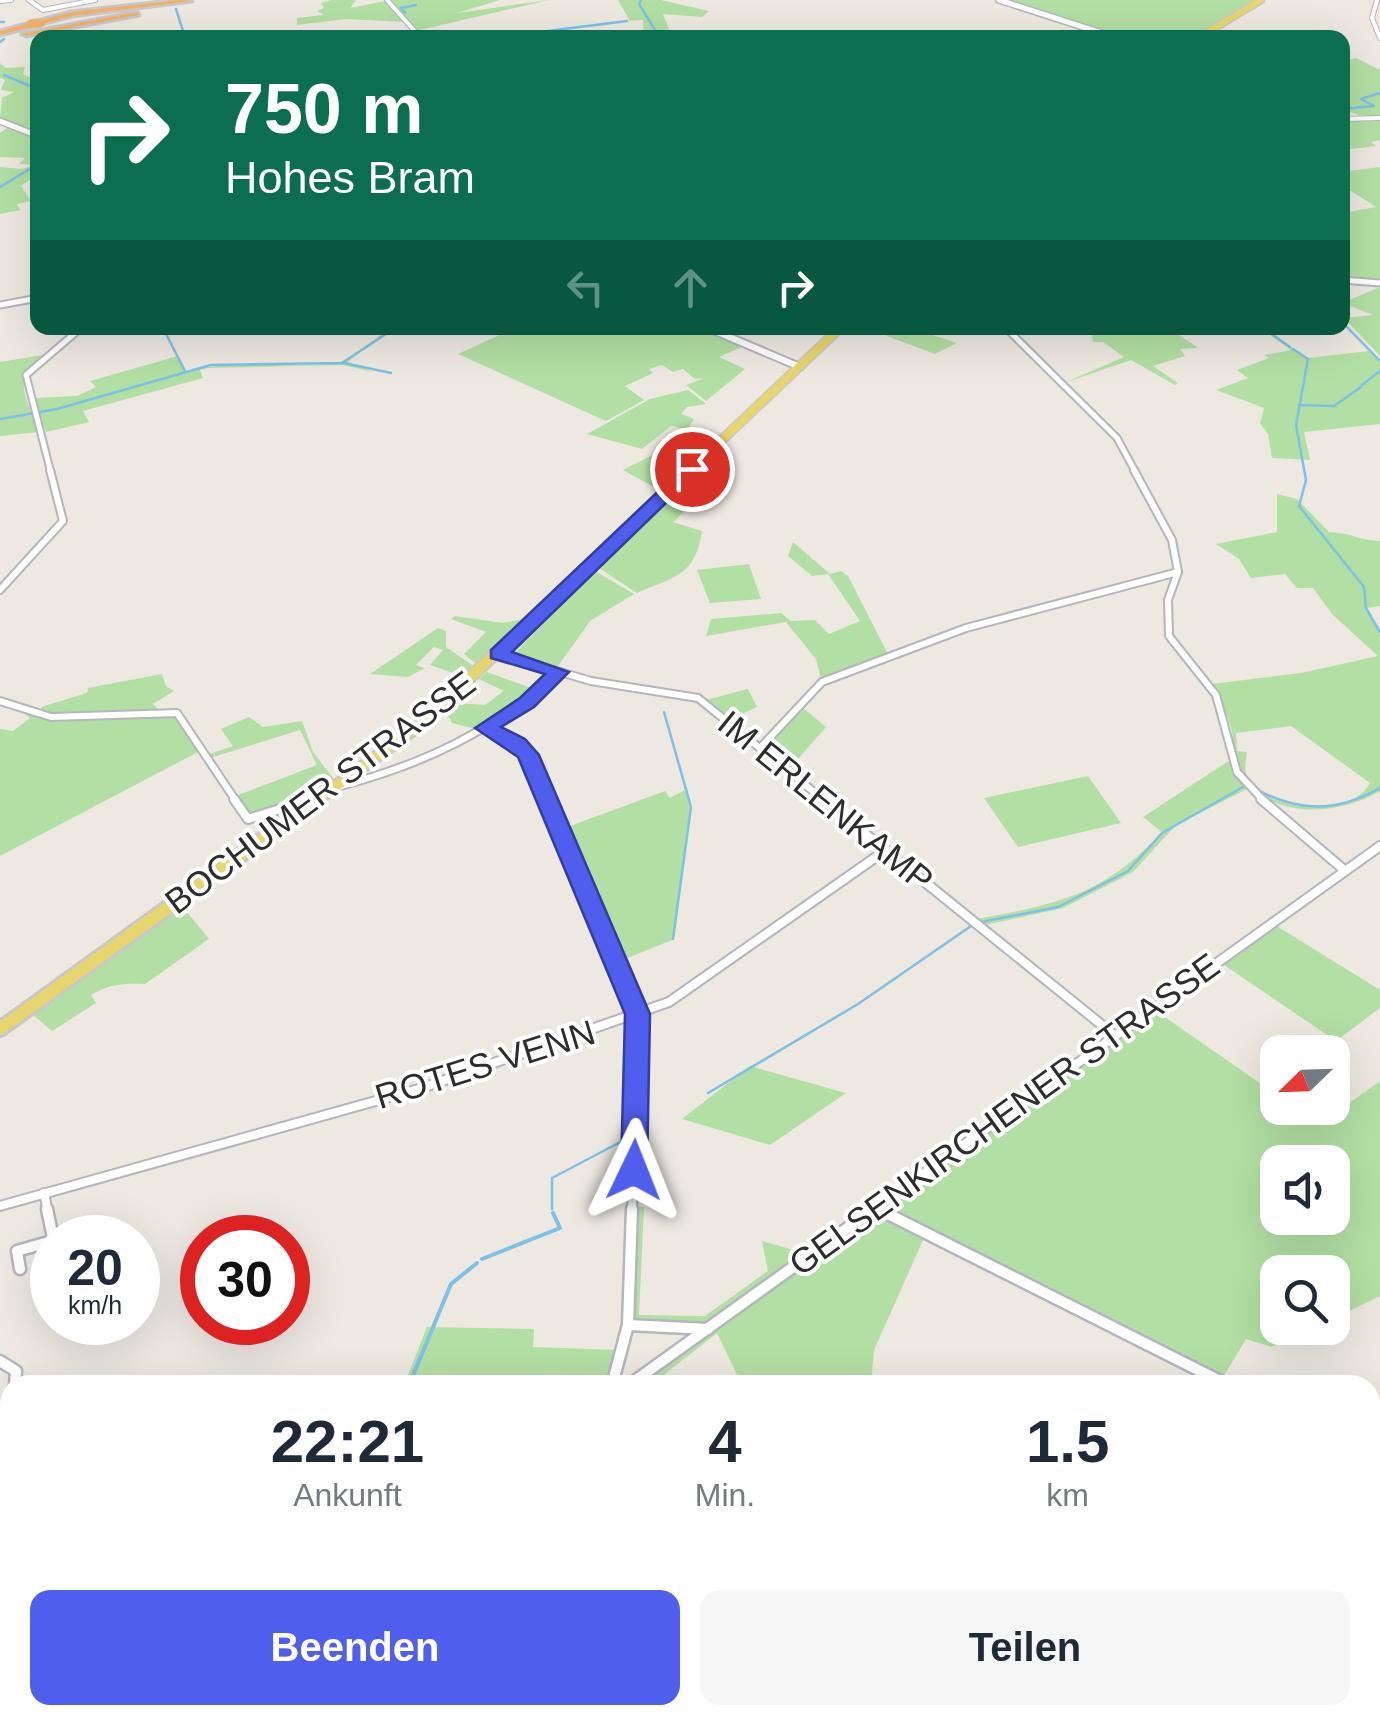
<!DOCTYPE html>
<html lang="de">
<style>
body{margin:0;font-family:Arial,sans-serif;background:#f6f6f7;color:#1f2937;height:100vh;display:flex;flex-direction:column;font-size:38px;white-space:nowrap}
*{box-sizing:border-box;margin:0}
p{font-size:32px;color:#747a83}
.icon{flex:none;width:55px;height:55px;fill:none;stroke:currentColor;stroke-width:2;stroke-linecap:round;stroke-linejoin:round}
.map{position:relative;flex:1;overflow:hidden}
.details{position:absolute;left:0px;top:1375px;width:1380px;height:350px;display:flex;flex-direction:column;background:#fff;border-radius:30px 30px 0 0;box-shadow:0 10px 40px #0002}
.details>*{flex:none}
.hud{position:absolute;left:30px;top:30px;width:1320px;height:305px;border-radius:20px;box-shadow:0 10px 40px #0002;background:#0b6e4f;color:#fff;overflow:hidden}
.needle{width:65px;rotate:247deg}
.tools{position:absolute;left:1260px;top:1035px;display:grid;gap:20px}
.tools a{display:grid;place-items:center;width:90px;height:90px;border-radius:20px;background:#fff;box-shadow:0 10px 40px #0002;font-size:50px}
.speed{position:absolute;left:30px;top:1215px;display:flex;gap:20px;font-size:50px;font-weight:700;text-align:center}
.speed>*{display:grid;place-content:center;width:130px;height:130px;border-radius:50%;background:#fff;box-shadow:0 10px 40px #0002;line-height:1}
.speed small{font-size:25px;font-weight:400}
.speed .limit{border:15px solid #d22;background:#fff;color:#111}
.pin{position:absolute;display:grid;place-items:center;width:85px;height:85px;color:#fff;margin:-42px;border:5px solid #fff;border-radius:50%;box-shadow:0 2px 10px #0007}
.me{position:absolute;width:110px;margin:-55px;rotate:2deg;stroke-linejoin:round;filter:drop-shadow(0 0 8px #0008)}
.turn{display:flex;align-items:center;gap:35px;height:210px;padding:0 30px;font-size:45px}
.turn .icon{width:130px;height:130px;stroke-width:2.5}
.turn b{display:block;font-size:70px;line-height:85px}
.lanes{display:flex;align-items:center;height:95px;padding:0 30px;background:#0003;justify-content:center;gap:50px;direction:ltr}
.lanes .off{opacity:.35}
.eta{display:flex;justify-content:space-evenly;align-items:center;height:170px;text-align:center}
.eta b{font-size:60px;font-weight:700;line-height:70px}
.primary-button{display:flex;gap:20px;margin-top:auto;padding:20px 30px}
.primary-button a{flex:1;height:115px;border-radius:20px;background:#4f5eed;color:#fff;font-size:40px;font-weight:700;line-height:115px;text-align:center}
.primary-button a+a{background:#f6f6f7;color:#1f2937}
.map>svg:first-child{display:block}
</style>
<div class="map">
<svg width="1380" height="1725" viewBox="0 0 1380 1725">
<rect width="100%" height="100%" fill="#ede9e1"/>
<g fill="#b2dfa3" fill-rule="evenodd">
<path d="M 331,0 L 356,0 L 350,8 L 385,1 L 418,33 L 419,37 L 405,22 L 346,19 L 297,25 L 297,18 L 324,15 L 317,11 L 324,8 L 321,3 Z"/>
<path d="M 390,0 L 500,0 L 457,13 L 549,0 L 420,30 L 425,38 Z"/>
<path d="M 618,0 L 661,0 L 709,11 L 702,17 L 663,14 L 672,37 L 644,37 L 643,20 L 630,21 Z"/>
<path d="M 1003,0 L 1256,0 L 1192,38 L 1122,37 Z"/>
<path d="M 1356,58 L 1380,70 L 1380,140 L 1371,142 L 1376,146 L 1343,150 L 1342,119 L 1363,116 L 1343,110 L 1343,61 Z"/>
<path d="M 0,63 L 6,68 L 25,67 L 23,74 L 37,81 L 37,132 L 0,118 L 2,98 L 14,92 L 1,90 L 5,80 L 0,78 Z"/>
<path d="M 8,127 L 37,139 L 37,175 L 21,186 L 31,201 L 17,204 L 20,210 L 0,214 L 0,167 L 23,169 L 33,165 L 19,164 L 25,158 L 0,157 L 0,133 Z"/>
<path d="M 1380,167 L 1380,282 L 1343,279 L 1343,213 L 1376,207 L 1343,186 L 1343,168 L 1348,171 Z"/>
<path d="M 1380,287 L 1380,356 L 1344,318 L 1373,315 L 1342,303 Z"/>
<path d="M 397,328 L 370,342 L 348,362 L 373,372 L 343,365 L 208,368 L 200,370 L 203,378 L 83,411 L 89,422 L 46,432 L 34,398 L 77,396 L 96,387 L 90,381 L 178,356 L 186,372 C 236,358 286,370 336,363 C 358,359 374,333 397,328 Z"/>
<path d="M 515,328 L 700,328 L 744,346 L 719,357 L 745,369 L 706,401 L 686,385 L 704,378 L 695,379 L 683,369 L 673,372 L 662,365 L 649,369 L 653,373 L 625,386 L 644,400 L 606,421 L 458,354 Z"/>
<path d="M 876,328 L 911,328 L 957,343 L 935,354 L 871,330 Z"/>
<path d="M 1017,328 L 1169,328 L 1198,348 L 1180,349 L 1185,356 L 1153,366 L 1178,383 L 1175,385 L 1131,360 L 1064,383 L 1124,357 L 1103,342 L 1093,342 L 1090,328 Z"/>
<path d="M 1260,328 L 1307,358 L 1369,351 L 1380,362 L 1380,424 L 1304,432 L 1310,460 L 1272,458 L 1268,434 L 1260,423 L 1264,408 L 1216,390 L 1248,378 L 1237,370 L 1269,358 L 1264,355 L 1291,350 Z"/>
<path d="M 43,355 C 10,379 28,401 39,432 L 0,436 L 0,362 Z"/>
<path d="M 688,390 L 706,404 L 687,407 L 681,414 L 694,419 L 688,429 L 671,426 L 642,449 L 587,434 L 650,399 Z"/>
<path d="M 679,442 L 687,444 L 684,447 L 687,450 L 693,446 L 705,450 L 663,492 L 623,470 Z"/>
<path d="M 721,449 L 706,505 L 672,496 Z"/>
<path d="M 1277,494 L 1297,499 L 1329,532 C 1348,532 1361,541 1380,541 L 1380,606 L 1367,608 L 1380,631 L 1380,791 C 1339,816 1268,821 1240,772 C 1232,758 1235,742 1231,727 C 1226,712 1219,697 1212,684 L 1301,673 L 1378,656 L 1333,615 L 1313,588 L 1297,588 L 1285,574 L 1251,578 L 1239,559 L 1216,544 L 1277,532 ZM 1291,726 L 1370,783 C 1352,819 1264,813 1247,776 C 1244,769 1246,760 1247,752 L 1237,751 L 1236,733 Z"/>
<path d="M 671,498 L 692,504 L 673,522 L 702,531 C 695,576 676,576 637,593 L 599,568 Z"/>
<path d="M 793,542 L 830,574 L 841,571 L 848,576 L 889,656 L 821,680 L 816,659 L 786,622 L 706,636 L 711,619 L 781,613 L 791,621 L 815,620 L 829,634 L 860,621 L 828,574 L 812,576 L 788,556 Z"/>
<path d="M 749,564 L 761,599 L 710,603 L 697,570 Z"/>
<path d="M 595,571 L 634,594 L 590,621 L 556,669 L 515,653 Z"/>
<path d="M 455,616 L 503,623 L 530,618 L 479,666 L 464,654 L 486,632 L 451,619 Z"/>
<path d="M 438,628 L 446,631 L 446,647 L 478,669 L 467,678 L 430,665 L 443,650 L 434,647 L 416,665 L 425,668 L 408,677 L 370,674 Z"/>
<path d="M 487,672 L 537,690 L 476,729 L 452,723 L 446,712 L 456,703 L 485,705 L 504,691 L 479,679 Z"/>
<path d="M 162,674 L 166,686 L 174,691 L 153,704 L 161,712 L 59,716 L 45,713 L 41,707 L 87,693 L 88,688 Z"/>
<path d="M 748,689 L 757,707 L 730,720 L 706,700 Z"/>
<path d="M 13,705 L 47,718 L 174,715 L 198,752 L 0,856 L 0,729 L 13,731 L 30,718 Z"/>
<path d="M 802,707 L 826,727 L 790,768 L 765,747 Z"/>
<path d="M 249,717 L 263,727 L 302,721 L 313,752 L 336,782 L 314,798 L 249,818 L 233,797 L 317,765 L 300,730 L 210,758 L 209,754 L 233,746 L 221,729 Z"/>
<path d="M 1230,760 L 1247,789 L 1176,825 L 1133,872 L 1063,908 L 985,925 L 977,919 C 1058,904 1104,895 1162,832 L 1143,817 Z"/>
<path d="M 1088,776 L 1121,823 L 1018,847 L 984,798 Z"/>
<path d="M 685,790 L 690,807 L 672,940 L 620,961 L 562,829 L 665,791 L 670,798 Z"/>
<path d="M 181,905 L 209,939 L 145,984 C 123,983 110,984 91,995 L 96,1003 L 52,1031 L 32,1014 Z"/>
<path d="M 1275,925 L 1380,990 L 1380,1008 L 1336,1041 L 1221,963 Z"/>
<path d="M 1156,1011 L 1277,1095 L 1278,1108 L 1296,1108 L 1320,1124 L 1380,1081 L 1380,1296 L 1333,1319 L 1332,1272 L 1278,1272 L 1278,1328 L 1314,1328 L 1272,1347 L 1246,1339 L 1222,1379 L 887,1212 L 885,1203 ZM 1278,1162 L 1332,1162 L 1332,1218 L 1278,1218 Z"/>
<path d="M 750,1066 L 846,1093 L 770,1145 L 682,1119 Z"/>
<path d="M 636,1206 L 644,1207 L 639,1315 L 705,1316 L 768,1271 L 762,1241 L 808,1254 L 708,1327 L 631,1323 Z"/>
<path d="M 878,1215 L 924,1238 L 874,1350 L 871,1385 L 742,1385 L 717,1333 L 651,1385 L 633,1385 L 867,1217 Z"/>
<path d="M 427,1327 L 534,1329 L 533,1347 L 618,1350 L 608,1385 L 404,1385 Z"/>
<path d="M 1370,1460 L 1380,1465 L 1380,1648 L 1370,1643 Z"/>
<path d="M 999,1715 L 1340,1715 L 1341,1725 L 997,1725 Z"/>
</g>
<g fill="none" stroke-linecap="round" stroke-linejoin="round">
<g stroke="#7dc1e6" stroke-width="2.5">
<path d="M 641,0 L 639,4 L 660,38"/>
<path d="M 176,9 L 184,34 L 200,36"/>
<path d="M 405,13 L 401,8 L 416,5"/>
<path d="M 0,22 L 4,22"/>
<path d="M 532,33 L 627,21"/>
<path d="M 0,42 L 4,39"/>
<path d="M 4,75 L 30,86"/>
<path d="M 32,87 L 38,89"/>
<path d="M 1342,109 L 1374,106 L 1361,99 L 1380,93"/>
<path d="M 0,187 L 38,164"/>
<path d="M 1342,322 L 1380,361"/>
<path d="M 163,328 L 185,371"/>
<path d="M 1263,328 L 1290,347"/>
<path d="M 1293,349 L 1308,359 L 1296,425 L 1306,480 L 1299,506 L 1364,587 L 1366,608 L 1380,632"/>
<path d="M 344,363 L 391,373"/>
<path d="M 1362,385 L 1380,371"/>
<path d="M 1299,405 L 1334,406 L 1361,387"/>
<path d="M 0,419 L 57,409 L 211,365 L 342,363 L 395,328"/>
<path d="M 664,712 L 691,807 L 673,939"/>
<path d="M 1256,789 C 1299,813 1337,812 1380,788"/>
<path d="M 981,922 L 1058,907 L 1128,871 L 1162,833 L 1243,787"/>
<path d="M 708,1093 L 858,1004 L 971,926"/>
<path d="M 552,1209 L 552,1178 L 630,1137"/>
</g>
<g stroke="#7dc1e6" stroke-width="4">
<path d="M 482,1259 L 560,1228 L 553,1213"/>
<path d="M 409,1385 L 451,1284 L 477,1263"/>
<path d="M 1370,1541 L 1380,1548"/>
<path d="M 383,1725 L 402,1715"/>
<path d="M 1086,1725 L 1091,1715"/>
</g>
<g stroke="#b4b6bf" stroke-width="6">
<g id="minor-far4">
<path d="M 29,0 L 43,10 L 95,0"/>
<path d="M 387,0 L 421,38"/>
<path d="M 1377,0 L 1372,18 L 1380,38"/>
<path d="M 0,1 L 11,0"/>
<path d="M 1059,38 L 1098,31"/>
<path d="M 1342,119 L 1380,118"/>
</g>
</g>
<g stroke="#b4b6bf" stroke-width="9">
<g id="minor-far3">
<path d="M 1342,280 L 1380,283"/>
<path d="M 0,305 L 38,298"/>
<path d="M 1006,328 L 1117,438 L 1136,473"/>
<path d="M 51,473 L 26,375 L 81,328"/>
</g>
</g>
<g stroke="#b4b6bf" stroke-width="10">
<g id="minor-far2">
<path d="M 1134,470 L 1172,540 L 1178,572 L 1168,600 L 1169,636 L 1216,695 L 1237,772 L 1264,801"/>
<path d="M 0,590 L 63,521 L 50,470"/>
<path d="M 499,654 L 591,681 L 698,698 L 825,801"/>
<path d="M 0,701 L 51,717 L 177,713 L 236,801"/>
<path d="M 485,727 C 527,748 530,759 547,801"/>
<path d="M 760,748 L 822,682 L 966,628 L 1178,572"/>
<path d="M 337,787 C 422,765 494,731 559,672"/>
<path d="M 305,801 L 312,799"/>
</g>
</g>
<g stroke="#b4b6bf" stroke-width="12">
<g id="minor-far1">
<path d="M 234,799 L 248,819 L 312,799"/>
<path d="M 546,799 L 638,1015 L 632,1212"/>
<path d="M 822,799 L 1113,1034"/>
<path d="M 1261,799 L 1343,869"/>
<path d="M 44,1193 L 48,1212"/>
<path d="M 0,1206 L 422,1088 L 669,1002 L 886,850"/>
<path d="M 875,1208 L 883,1212"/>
<path d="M 870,1212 L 1380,846"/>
</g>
</g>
<g stroke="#b4b6bf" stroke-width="15">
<g id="minor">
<path d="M 47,1209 L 53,1238"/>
<path d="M 878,1209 L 1228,1385"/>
<path d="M 63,1238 L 76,1234"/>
<path d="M 20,1269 L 17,1251 L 52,1241"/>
<path d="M 628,1325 L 708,1329"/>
<path d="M 0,1361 L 16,1371 L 15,1385"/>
<path d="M 612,1385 L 628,1325 L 632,1209"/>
<path d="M 629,1385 L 874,1209"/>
<path d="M 1370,1454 L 1380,1459"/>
<path d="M 396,1725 L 417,1715"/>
</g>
</g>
<g stroke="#b4b6bf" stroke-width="8">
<path id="tertiary-far1" d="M 0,121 L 38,136"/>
</g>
<g stroke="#b4b6bf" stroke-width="10">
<path id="tertiary" d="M 708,328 L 800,367"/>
</g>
<g stroke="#b4b6bf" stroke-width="8">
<path id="secondary" d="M 999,0 L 1117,38"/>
</g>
<g stroke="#c8c8c8" stroke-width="9">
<path id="primary-far3" d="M 1198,38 L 1261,0"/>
</g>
<g stroke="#c8c8c8" stroke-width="11">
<path id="primary-far2" d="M 687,473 L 840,328"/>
</g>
<g stroke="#c8c8c8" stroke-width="14">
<path id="primary-far1" d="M 315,801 L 420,725 L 689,470"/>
</g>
<g stroke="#c8c8c8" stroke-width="18">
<path id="primary" d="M 0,1029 L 318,799"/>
</g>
<g stroke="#c8c8c8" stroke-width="5">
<g id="motorway">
<path d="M 180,0 L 192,1 L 71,16 L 0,35 L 0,31 L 71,12 Z"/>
<path d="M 137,12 L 139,15 L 26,36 L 22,34 Z"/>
</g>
</g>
<use href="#minor-far4" stroke="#fff" stroke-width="4"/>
<use href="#minor-far3" stroke="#fff" stroke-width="5"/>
<use href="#minor-far2" stroke="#fff" stroke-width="6"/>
<use href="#minor-far1" stroke="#fff" stroke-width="8"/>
<use href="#minor" stroke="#fff" stroke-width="10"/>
<use href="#tertiary-far1" stroke="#fff" stroke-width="5"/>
<use href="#tertiary" stroke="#fff" stroke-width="6"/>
<use href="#secondary" stroke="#fff" stroke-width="5"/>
<use href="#primary-far3" stroke="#e7d56d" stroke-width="6"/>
<use href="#primary-far2" stroke="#e7d56d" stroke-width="8"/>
<use href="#primary-far1" stroke="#e7d56d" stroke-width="10"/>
<use href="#primary" stroke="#e7d56d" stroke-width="12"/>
<use href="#motorway" fill="#f2b067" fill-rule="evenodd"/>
<g stroke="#c8c8c8" stroke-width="10" stroke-linecap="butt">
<path id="motorway-bridge" d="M 30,24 L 41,23"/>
</g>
<use href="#motorway-bridge" stroke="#f2b067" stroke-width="8"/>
</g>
<path fill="#4f5eed" stroke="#333d9a" stroke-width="2.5" d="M 686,465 L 701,469 L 512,652 L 569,672 L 534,707 L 501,727 L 525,739 L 539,755 L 650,1014 L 647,1170 L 634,1180 L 621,1170 L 625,1014 L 518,757 L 475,728 L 520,698 L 545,674 L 491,658 L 491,650 Z"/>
<g text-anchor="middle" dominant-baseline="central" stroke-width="8" stroke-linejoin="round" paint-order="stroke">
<g font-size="35" fill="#2d2d2d" stroke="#fff">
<text transform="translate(320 792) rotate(-37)">BOCHUMER STRASSE</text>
<text transform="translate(826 801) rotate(39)">IM ERLENKAMP</text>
<text transform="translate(485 1064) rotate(-17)">ROTES VENN</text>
<text transform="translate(1004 1114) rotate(-36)">GELSENKIRCHENER STRASSE</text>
</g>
</g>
</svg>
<div class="tools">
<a><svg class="needle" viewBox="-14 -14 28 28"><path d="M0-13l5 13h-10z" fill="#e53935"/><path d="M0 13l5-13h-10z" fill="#747a83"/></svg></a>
<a><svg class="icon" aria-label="sound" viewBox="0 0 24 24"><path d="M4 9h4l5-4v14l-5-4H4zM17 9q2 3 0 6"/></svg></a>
<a><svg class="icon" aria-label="search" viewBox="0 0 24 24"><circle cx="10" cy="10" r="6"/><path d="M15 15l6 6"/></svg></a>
</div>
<div class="speed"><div>20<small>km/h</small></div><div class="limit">30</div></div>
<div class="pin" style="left:692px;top:469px;background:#d93025"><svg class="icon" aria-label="arrive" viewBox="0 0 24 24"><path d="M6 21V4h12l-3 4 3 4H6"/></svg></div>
<svg class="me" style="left:634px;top:1170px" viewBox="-20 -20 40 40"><path d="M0-17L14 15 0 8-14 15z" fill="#4f5eed" stroke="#fff" stroke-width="4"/></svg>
<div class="hud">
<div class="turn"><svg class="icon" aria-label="right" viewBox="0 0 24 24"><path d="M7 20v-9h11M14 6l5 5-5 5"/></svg><div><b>750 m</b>Hohes Bram</div></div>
<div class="lanes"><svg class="icon off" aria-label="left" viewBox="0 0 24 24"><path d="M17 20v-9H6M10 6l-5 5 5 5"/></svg><svg class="icon off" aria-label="ahead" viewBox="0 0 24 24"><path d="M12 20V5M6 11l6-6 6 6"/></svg><svg class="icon" aria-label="right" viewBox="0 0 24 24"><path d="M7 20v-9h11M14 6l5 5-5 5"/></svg></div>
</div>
<section class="details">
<div class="eta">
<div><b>22:21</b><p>Ankunft</p></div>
<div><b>4</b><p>Min.</p></div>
<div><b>1.5</b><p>km</p></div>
</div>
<div class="primary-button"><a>Beenden</a><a>Teilen</a></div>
</section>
</div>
